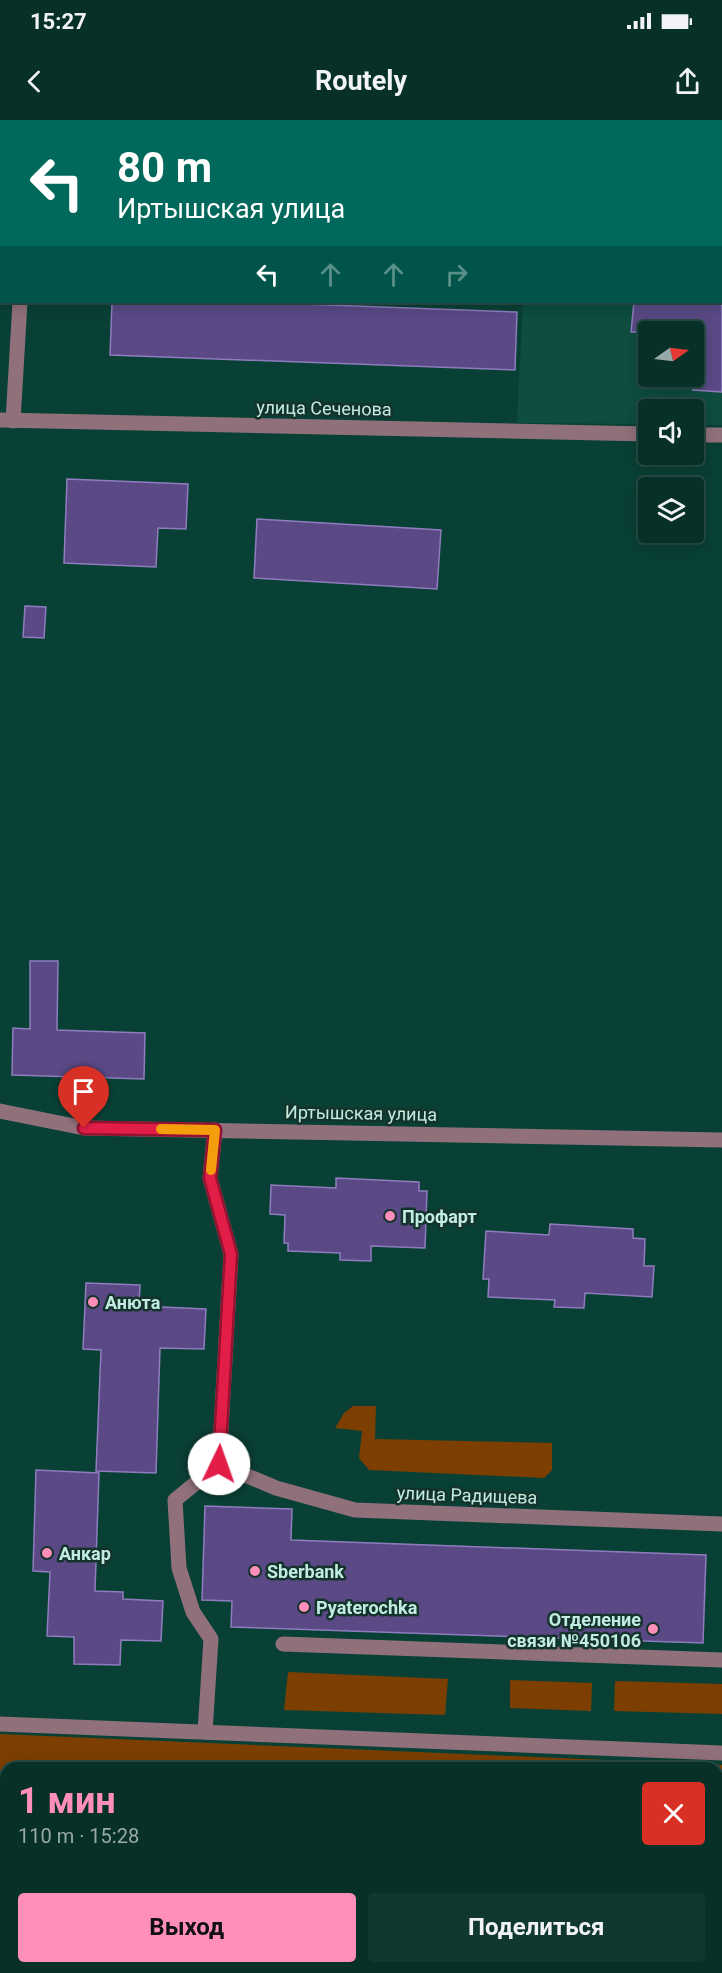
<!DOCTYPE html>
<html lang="ru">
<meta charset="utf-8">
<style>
body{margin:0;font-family:Roboto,sans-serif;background:#103830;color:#f1f3f6;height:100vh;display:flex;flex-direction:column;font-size:22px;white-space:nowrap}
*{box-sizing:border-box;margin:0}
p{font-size:20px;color:#98a9a8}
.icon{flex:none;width:33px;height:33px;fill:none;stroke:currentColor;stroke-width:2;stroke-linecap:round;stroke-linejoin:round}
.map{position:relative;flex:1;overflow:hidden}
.sheet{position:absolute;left:0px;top:1642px;width:723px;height:212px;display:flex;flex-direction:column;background:#073028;border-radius:18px 18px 0 0;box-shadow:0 3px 15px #0003,0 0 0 2px #284b45}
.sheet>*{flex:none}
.guide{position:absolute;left:0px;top:0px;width:723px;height:183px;box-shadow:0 3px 15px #0003,0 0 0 2px #284b45;background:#00695c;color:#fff;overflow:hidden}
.needle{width:39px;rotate:76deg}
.controls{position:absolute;left:638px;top:201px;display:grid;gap:12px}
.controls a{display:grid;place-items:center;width:66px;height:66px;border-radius:6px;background:#073028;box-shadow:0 3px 15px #0003,0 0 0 2px #284b45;font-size:30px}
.pin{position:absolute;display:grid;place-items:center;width:51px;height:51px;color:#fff;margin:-62px -26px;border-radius:50% 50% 50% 0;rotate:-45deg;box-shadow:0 0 6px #0007}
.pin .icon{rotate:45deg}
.me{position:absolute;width:66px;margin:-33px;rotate:3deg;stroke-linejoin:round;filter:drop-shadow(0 0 4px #0008)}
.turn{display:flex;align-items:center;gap:21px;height:126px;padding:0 18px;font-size:27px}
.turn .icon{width:78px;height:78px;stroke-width:2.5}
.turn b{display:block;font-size:42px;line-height:51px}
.lanes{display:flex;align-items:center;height:57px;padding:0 18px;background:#0003;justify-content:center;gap:30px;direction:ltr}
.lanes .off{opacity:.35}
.round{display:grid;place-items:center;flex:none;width:63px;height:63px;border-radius:6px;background:#103830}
.summary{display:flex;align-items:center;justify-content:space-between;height:102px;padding:0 18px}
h1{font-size:36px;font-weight:700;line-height:45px;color:#ff8ebb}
.button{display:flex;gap:12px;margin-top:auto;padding:12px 18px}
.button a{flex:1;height:69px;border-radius:6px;background:#ff8ebb;color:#111;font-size:24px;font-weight:700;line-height:69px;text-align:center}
.button a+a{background:#103830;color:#f1f3f6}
.status{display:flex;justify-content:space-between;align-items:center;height:42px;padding:0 30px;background:#073028;direction:ltr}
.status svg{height:16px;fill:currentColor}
header{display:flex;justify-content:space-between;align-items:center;height:78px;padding:0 18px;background:#073028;font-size:27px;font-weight:700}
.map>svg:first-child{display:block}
</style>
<div class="status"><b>15:27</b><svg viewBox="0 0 49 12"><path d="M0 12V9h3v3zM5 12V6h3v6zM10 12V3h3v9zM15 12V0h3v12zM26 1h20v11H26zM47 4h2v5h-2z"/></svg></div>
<header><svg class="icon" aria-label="back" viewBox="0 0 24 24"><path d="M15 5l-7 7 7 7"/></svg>Routely<svg class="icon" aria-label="share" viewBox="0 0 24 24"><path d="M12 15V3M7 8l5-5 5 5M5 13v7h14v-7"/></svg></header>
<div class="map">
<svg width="722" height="1853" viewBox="0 0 722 1853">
<rect width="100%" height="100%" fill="#094035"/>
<path fill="#0e4d40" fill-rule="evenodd" d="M 291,0 L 722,0 L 722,305 L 693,305 L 693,290 L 648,290 L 648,304 L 517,303 L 523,182 L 722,182 L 722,2 ZM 648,212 L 693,212 L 693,256 L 648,256 Z"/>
<g fill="#7c3f01">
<path d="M 353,1286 L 376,1286 L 375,1319 L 552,1323 L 552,1350 L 544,1358 L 369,1350 L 359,1338 L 362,1311 L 335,1308 L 344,1293 Z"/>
<path d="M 288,1552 L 448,1559 L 445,1595 L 284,1590 Z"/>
<path d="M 510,1560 L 592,1563 L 591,1591 L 510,1588 Z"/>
<path d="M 615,1561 L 722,1564 L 722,1594 L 614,1591 Z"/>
<path d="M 0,1614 L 722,1645 L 722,1679 L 717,1679 L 717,1648 L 6,1648 L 6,1652 L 0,1652 Z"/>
</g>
<g fill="#5a4985" stroke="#8e7dbd" stroke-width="1.5">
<path d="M 112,182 L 246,182 L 517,192 L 515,250 L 110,235 Z"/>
<path d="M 634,182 L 722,182 L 722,272 L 693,270 L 693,212 L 631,212 Z"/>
<path d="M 67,359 L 188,364 L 186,409 L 158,408 L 156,447 L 64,443 Z"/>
<path d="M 257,399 L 441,410 L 437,469 L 254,458 Z"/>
<path d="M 25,486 L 46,487 L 44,518 L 23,517 Z"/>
<path d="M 30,841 L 58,841 L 57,910 L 145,913 L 144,959 L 12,955 L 13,908 L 30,909 Z"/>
<path d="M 336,1058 L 419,1062 L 419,1071 L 427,1071 L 425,1128 L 371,1126 L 371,1141 L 340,1140 L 340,1133 L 288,1131 L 288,1123 L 284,1123 L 285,1095 L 270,1094 L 271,1065 L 336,1068 Z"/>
<path d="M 550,1104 L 633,1109 L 633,1118 L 645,1119 L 644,1146 L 654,1146 L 652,1177 L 585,1173 L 584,1188 L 554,1187 L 555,1180 L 488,1177 L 489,1159 L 483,1159 L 486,1111 L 549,1115 Z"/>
<path d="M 86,1163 L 140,1165 L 139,1186 L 206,1189 L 204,1229 L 160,1228 L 156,1353 L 96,1351 L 101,1230 L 83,1229 Z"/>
<path d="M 36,1350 L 99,1353 L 95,1471 L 123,1472 L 123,1479 L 163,1481 L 161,1521 L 121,1520 L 120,1545 L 74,1544 L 74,1517 L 47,1516 L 50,1452 L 33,1451 Z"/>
<path d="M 205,1386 L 292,1389 L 291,1420 L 706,1435 L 703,1523 L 231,1507 L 232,1481 L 202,1480 Z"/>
</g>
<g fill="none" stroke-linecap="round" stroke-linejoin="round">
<g stroke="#90707b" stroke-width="15">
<path d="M 31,2 L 31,0"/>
<path d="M 166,2 L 167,0"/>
<path d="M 0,300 L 648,314"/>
<path d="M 13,301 L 20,182"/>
<path d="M 693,315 L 722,315"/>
<path d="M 0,991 L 84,1008 L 722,1020"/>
<path d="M 219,1344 L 276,1368 L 355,1390 L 722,1404"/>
<path d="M 283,1524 L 722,1540"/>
<path d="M 0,1604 L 722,1633"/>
<path d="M 205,1612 L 211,1519 L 193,1492 L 179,1448 L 175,1380 L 219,1344 L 231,1134 L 210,1058 L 215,1010"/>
<path d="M 582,1853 L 582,1848"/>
</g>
<g stroke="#e9a7bf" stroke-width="15">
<path d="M 0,1682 L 6,1682"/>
<path d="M 717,1711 L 722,1711"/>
</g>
</g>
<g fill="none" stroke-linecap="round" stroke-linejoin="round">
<g stroke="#92132f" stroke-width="15">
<path id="route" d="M 84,1008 L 215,1010 L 210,1058 L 231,1134 L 219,1344"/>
</g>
<use href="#route" stroke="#e11d48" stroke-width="10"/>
<path stroke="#f59e0b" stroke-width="10" d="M 161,1009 L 215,1010 L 211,1050"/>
</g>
<g fill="#ff8ebb" stroke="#15332c" stroke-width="2">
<circle cx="390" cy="1096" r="6"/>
<circle cx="93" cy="1182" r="6"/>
<circle cx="47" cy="1433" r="6"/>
<circle cx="255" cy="1451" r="6"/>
<circle cx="304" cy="1487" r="6"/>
<circle cx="653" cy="1509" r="6"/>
</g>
<g text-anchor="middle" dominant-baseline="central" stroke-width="5" stroke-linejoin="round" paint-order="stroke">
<g font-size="18" fill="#c1ede0" stroke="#15332c">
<text transform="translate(324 288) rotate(1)">улица Сеченова</text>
<text transform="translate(361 993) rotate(1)">Иртышская улица</text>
<text transform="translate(467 1375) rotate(2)">улица Радищева</text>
</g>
<g font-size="18" font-weight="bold" fill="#c1ede0" stroke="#15332c" text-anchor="start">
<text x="402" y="1096">Профарт</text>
<text x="105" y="1182">Анюта</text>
<text x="59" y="1433">Анкар</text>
<text x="267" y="1451">Sberbank</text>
<text x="316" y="1487">Pyaterochka</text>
<text x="641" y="1499" text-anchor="end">Отделение<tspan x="641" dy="21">связи №450106</tspan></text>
</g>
</g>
</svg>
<div class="controls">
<a><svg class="needle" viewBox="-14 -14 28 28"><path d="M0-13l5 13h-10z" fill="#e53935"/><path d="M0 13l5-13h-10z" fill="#98a9a8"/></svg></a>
<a><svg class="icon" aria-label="sound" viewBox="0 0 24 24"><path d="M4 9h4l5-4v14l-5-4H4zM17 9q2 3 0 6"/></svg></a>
<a><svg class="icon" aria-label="layers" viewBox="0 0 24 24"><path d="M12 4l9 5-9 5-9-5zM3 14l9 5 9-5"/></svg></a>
</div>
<div class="pin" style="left:84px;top:1008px;background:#d93025"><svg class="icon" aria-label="arrive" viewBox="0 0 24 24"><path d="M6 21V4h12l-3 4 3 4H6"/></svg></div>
<svg class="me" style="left:219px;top:1344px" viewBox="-20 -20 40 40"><circle r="19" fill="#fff"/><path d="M0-13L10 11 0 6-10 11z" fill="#e11d48"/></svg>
<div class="guide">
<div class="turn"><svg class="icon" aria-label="left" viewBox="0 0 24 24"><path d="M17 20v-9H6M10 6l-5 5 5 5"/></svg><div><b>80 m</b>Иртышская улица</div></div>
<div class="lanes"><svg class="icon" aria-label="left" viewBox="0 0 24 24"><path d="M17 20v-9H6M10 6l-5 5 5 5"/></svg><svg class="icon off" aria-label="ahead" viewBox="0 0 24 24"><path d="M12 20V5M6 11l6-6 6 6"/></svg><svg class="icon off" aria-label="ahead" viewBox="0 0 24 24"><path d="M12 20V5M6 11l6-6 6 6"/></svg><svg class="icon off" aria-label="right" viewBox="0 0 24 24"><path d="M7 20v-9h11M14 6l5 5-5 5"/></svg></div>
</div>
<section class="sheet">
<div class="summary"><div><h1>1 мин</h1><p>110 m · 15:28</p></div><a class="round" style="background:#d93025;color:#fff"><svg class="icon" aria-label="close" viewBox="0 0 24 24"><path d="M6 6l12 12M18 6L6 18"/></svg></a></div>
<div class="button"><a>Выход</a><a>Поделиться</a></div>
</section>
</div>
